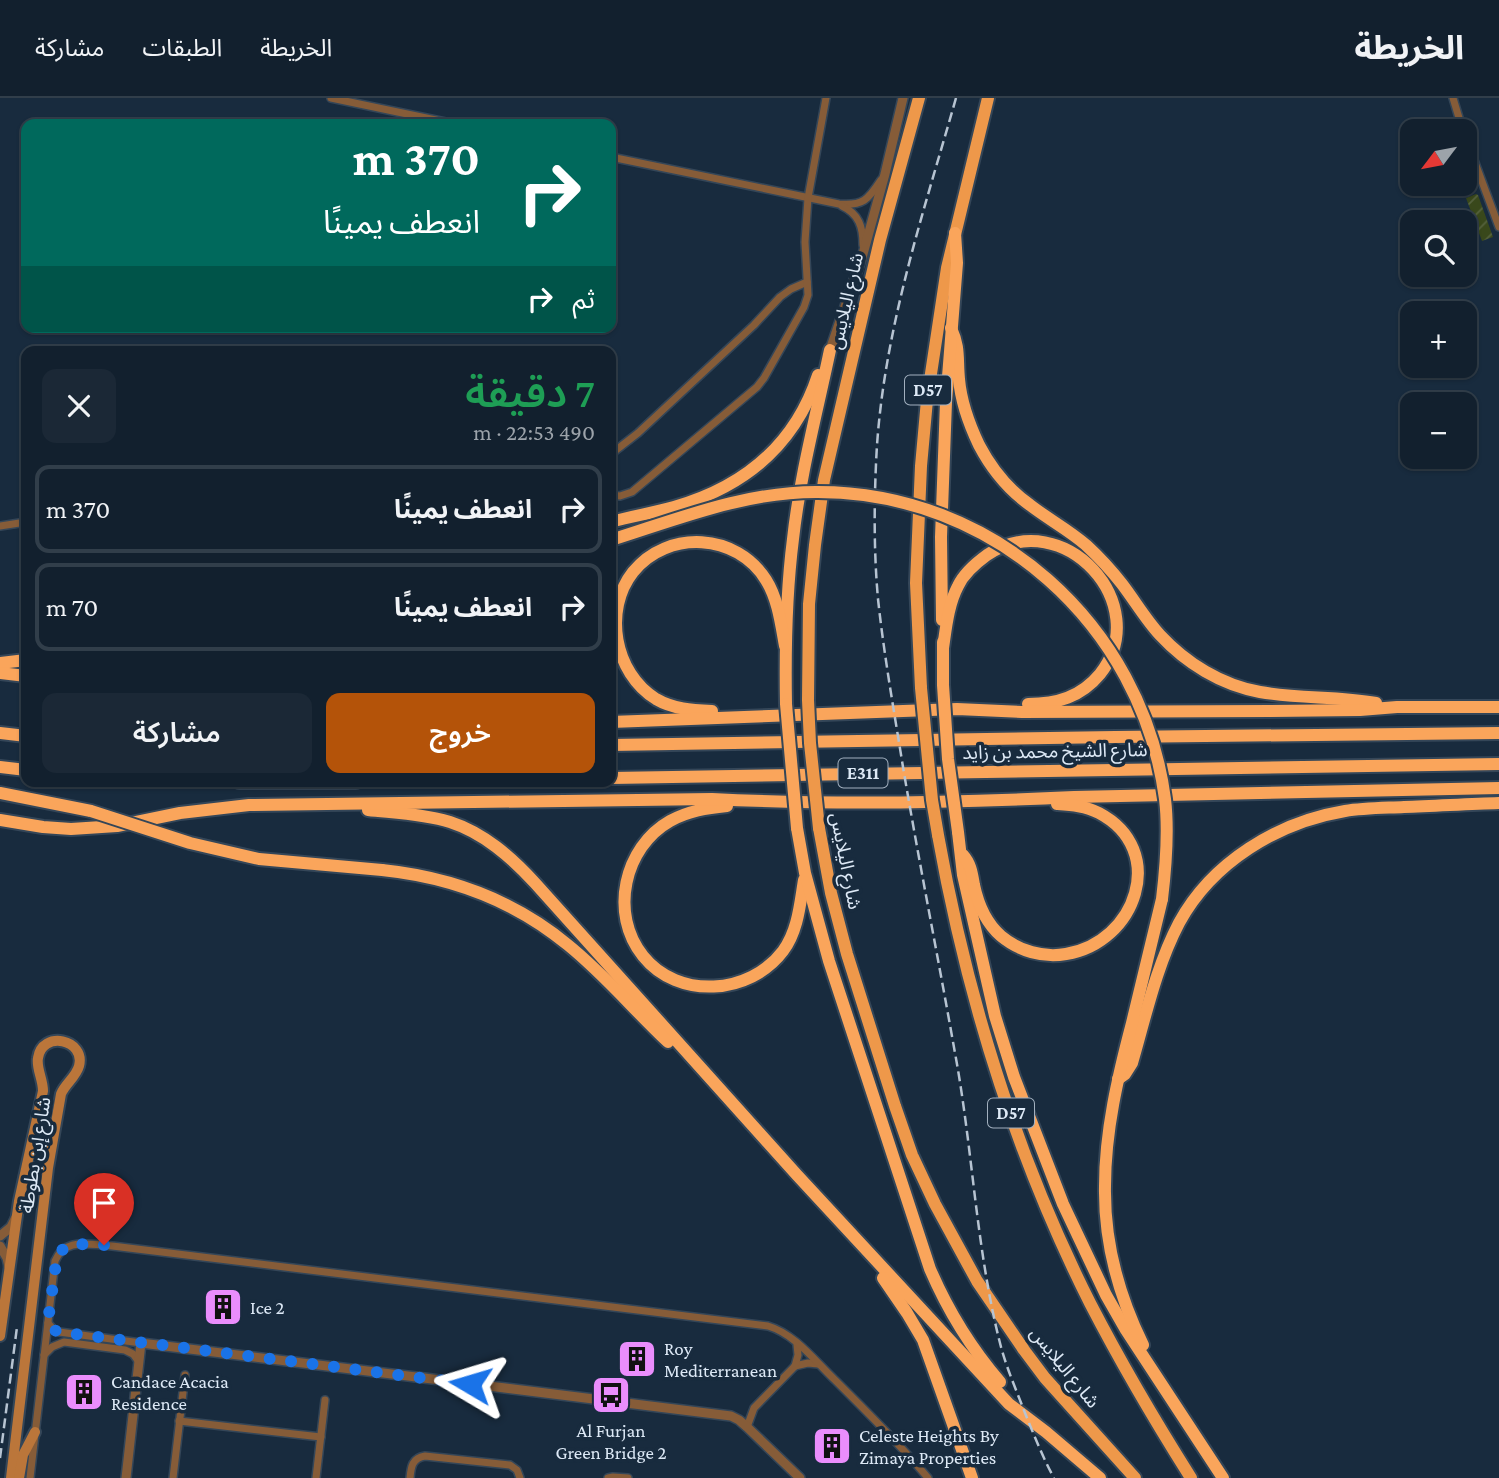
<!DOCTYPE html>
<html lang="ar">
<meta charset="utf-8">
<style>
body{margin:0;font-family:"Crimson Pro","Noto Sans Arabic",serif;background:#1b2836;color:#f1f3f6;direction:rtl;height:100vh;display:flex;flex-direction:column;font-size:26px;white-space:nowrap}
*{box-sizing:border-box;margin:0}
p{font-size:23px;color:#9ca3aa}
.icon{flex:none;width:38px;height:38px;fill:none;stroke:currentColor;stroke-width:2;stroke-linecap:round;stroke-linejoin:round}
.map{position:relative;flex:1;overflow:hidden;direction:ltr}
.drawer{position:absolute;left:21px;top:248px;width:595px;height:441px;display:flex;flex-direction:column;background:#12202e;border-radius:14px;box-shadow:0 2px 5px #0004,0 0 0 2px #313e4a;direction:rtl}
.drawer>*{flex:none}
.banner{position:absolute;left:21px;top:21px;width:595px;height:214px;border-radius:14px;box-shadow:0 2px 5px #0004,0 0 0 2px #313e4a;direction:rtl;background:#00695c;color:#fff;overflow:hidden}
.needle{width:46px;rotate:238deg}
.fabs{position:absolute;left:1400px;top:21px;display:grid;gap:14px}
.fabs a{display:grid;place-items:center;width:77px;height:77px;border-radius:14px;background:#12202e;box-shadow:0 2px 5px #0004,0 0 0 2px #313e4a;font-size:35px}
.pin{position:absolute;display:grid;place-items:center;width:60px;height:60px;color:#fff;margin:-72px -30px;border-radius:50% 50% 50% 0;rotate:-45deg;box-shadow:0 0 7px #0007}
.pin .icon{rotate:45deg}
.me{position:absolute;width:77px;margin:-38px;rotate:277deg;stroke-linejoin:round;filter:drop-shadow(0 0 5px #0008)}
.turn{display:flex;align-items:center;gap:24px;height:147px;padding:0 21px;font-size:32px}
.turn .icon{width:91px;height:91px;stroke-width:2.5}
.turn b{display:block;font-size:49px;line-height:60px}
.then{display:flex;align-items:center;height:66px;padding:0 21px;background:#0003;gap:14px;font-size:26px}
.round{display:grid;place-items:center;flex:none;width:74px;height:74px;border-radius:14px;background:#1b2836}
.overview{display:flex;align-items:center;justify-content:space-between;height:119px;padding:0 21px}
h1{font-size:42px;font-weight:600;line-height:52px;color:#1e9e55}
.button{display:flex;gap:14px;margin-top:auto;padding:14px 21px}
.button a{flex:1;height:80px;border-radius:14px;background:#b45309;color:#fff;font-size:28px;font-weight:600;line-height:80px;text-align:center}
.button a+a{background:#1b2836;color:#f1f3f6}
ul{padding:0;list-style:none}
li{display:flex;align-items:center;gap:21px;height:88px;margin:0 14px 10px;padding:0 7px;border:4px solid #313e4a;border-radius:14px}
li div{flex:1}
li b{display:block;font-size:26px}
li em{font-style:normal}
header{display:flex;align-items:center;gap:42px;box-sizing:border-box;height:98px;padding:0 35px;background:#12202e;border-bottom:2px solid #313e4a}
header strong{font-size:33px}
nav{display:flex;gap:38px;margin-inline-start:auto;font-size:24px}
.map>svg:first-child{display:block}
</style>
<header>
<strong>الخريطة</strong>
<nav><a>الخريطة</a><a>الطبقات</a><a>مشاركة</a></nav>
</header>
<div class="map">
<svg width="1499" height="1380" viewBox="0 0 1499 1380">
<defs>
<pattern id="garden-furrows" width="10" height="10" patternUnits="userSpaceOnUse" patternTransform="scale(1.75)"><rect width="10" height="10" fill="#39481b"/><path d="M-1 1l2-2M0 10L10 0M9 11l2-2" fill="none" stroke="#55623d"/></pattern>
</defs>
<rect width="100%" height="100%" fill="#182b3e"/>
<path fill="url(#garden-furrows)" d="M 1476,96 L 1478,97 L 1493,139 L 1482,143 L 1466,100 Z"/>
<g fill="none" stroke-linecap="round" stroke-linejoin="round">
<g stroke="#344658" stroke-width="10">
<g id="minor">
<path d="M 331,0 L 455,26"/>
<path d="M 1453,0 L 1463,33"/>
<path d="M 1465,38 L 1499,129"/>
<path d="M 611,59 L 839,106 C 863,108 868,102 881,82"/>
<path d="M 842,108 C 859,116 863,129 863,147"/>
<path d="M 611,356 L 638,335 L 754,227 L 780,199 L 791,191 L 807,184"/>
<path d="M 611,397 L 620,398 L 632,394 L 757,289 L 764,280 L 804,209 L 808,197 L 805,144 L 808,100 L 826,0"/>
<path d="M 0,428 L 26,424"/>
<path d="M 48,1225 L 54,1232 L 59,1234 L 141,1245"/>
<path d="M 44,1257 L 52,1249 L 64,1244 L 125,1252 L 133,1256 L 139,1264"/>
<path d="M 795,1268 L 808,1265 L 818,1266"/>
<path d="M 179,1323 L 321,1339"/>
<path d="M 747,1329 L 754,1310 L 795,1268 L 798,1257 L 797,1247"/>
<path d="M 30,1380 L 55,1163 C 64,1141 85,1146 104,1147 L 768,1228 C 795,1236 815,1263 835,1282 C 867,1314 899,1345 928,1380"/>
<path d="M 173,1380 L 185,1277"/>
<path d="M 316,1380 L 325,1302"/>
<path d="M 410,1380 C 411,1369 412,1360 425,1358 L 510,1367 L 517,1372 L 520,1380"/>
<path d="M 608,1380 L 613,1379 L 628,1380"/>
</g>
</g>
<g stroke="#344658" stroke-width="12">
<g id="tertiary">
<path d="M 830,252 L 863,156 L 885,76 L 903,0"/>
<path d="M 0,1138 L 11,1129 L 16,1119"/>
<path d="M 0,1148 L 7,1160 L 9,1169"/>
<path d="M 126,1380 L 141,1245 L 731,1318 L 739,1322 L 747,1329 L 800,1380"/>
</g>
</g>
<g stroke="#344658" stroke-width="14">
<g id="secondary">
<path d="M 0,1238 L 19,1103 L 43,993 C 43,981 36,970 38,960 C 42,932 86,941 79,968 C 76,979 65,986 61,996 L 48,1070 L 11,1380"/>
<path d="M 19,1380 L 23,1357 L 35,1334"/>
</g>
</g>
<g stroke="#344658" stroke-width="16">
<g id="trunk">
<path d="M 921,590 L 916,485 L 921,368 L 927,302 L 947,170 L 988,0"/>
<path d="M 808,602 L 809,506 L 815,447 L 824,382 L 880,142 L 919,0"/>
<path d="M 819,730 L 831,795 L 847,856 L 895,1008 L 912,1057 L 935,1106 L 977,1183 L 1024,1252 L 1045,1280 L 1135,1380"/>
<path d="M 938,737 C 967,899 1016,1058 1090,1205 C 1121,1265 1155,1323 1191,1380"/>
</g>
</g>
<g stroke="#344658" stroke-width="16">
<g id="motorway">
<path d="M 951,230 C 960,250 957,260 959,281 C 961,304 969,326 979,347 C 991,370 1009,392 1030,407 C 1048,421 1069,432 1086,447 C 1099,459 1111,472 1122,486 C 1135,503 1146,522 1160,537 C 1186,565 1221,587 1260,594 C 1298,601 1338,598 1376,605"/>
<path d="M 611,424 C 632,418 653,415 674,409 C 744,389 795,347 818,277"/>
<path d="M 942,522 L 941,439 L 946,304 L 957,165 L 955,135"/>
<path d="M 943,550 C 946,530 948,507 958,488 C 964,475 976,465 987,457 C 1064,406 1155,507 1100,576 C 1081,599 1057,606 1028,606"/>
<path d="M 0,565 L 26,562"/>
<path d="M 0,575 L 26,578"/>
<path d="M 943,587 L 943,544"/>
<path d="M 786,606 C 785,551 786,496 793,441 C 800,377 817,314 830,252"/>
<path d="M 712,613 C 692,612 673,611 656,601 C 614,575 603,512 633,474 C 668,431 737,435 766,482 C 778,501 781,526 785,548"/>
<path d="M 611,624 L 957,611 L 1022,614 L 1271,613 L 1360,612 L 1397,609 L 1499,609"/>
<path d="M 0,635 L 26,638"/>
<path d="M 611,647 L 1115,639 L 1499,635"/>
<path d="M 0,669 L 26,672"/>
<path d="M 611,680 L 1499,666"/>
<path d="M 239,684 L 356,684"/>
<path d="M 0,695 L 91,713"/>
<path d="M 727,708 C 707,710 688,713 670,723 C 624,749 609,816 643,858 C 678,902 750,897 783,853 C 798,833 800,806 804,782"/>
<path d="M 368,712 C 395,715 424,716 450,724 C 484,735 511,759 535,785 L 797,1077 L 1009,1306 L 1046,1334 L 1100,1380"/>
<path d="M 0,722 L 43,729 L 71,731 L 117,728 L 180,715 L 249,707 L 712,701 C 832,707 954,705 1074,699 L 1499,690"/>
<path d="M 797,730 L 805,775 L 829,863 L 930,1171 C 948,1213 970,1249 1000,1284"/>
<path d="M 958,734 L 963,777 L 995,918 L 1014,979 L 1063,1106 L 1106,1197 L 1126,1232 L 1223,1380"/>
<path d="M 963,757 C 971,766 972,776 974,787 C 978,806 986,825 1001,838 C 1019,853 1043,860 1066,856 C 1136,845 1169,752 1099,715 C 1086,708 1071,707 1057,706"/>
<path d="M 382,772 C 450,779 515,803 568,847 C 604,876 634,912 668,944"/>
<path d="M 1118,981 L 1125,976 L 1132,965 C 1146,917 1156,869 1179,825 C 1212,764 1278,724 1345,713 C 1364,710 1384,710 1404,709 C 1435,708 1467,706 1499,705"/>
<path d="M 883,1180 L 907,1215 L 923,1242 L 972,1380"/>
<path d="M 1143,1247 C 1119,1198 1104,1143 1105,1088 C 1105,1033 1118,978 1132,925 C 1142,884 1152,842 1162,801"/>
</g>
</g>
<use href="#minor" stroke="#865c38" stroke-width="7"/>
<use href="#tertiary" stroke="#865c38" stroke-width="9"/>
<use href="#secondary" stroke="#bb763a" stroke-width="10"/>
<use href="#trunk" stroke="#ee984a" stroke-width="12"/>
<use href="#motorway" stroke="#faa55b" stroke-width="12"/>
<g stroke="#b7c4d2" stroke-width="2.5" stroke-dasharray="10 5" stroke-linecap="butt">
<path d="M 956,0 C 922,120 881,240 876,366 C 874,411 874,456 878,501 C 884,557 894,613 903,669 C 919,764 938,859 955,955 C 973,1052 976,1153 1001,1249 C 1007,1271 1017,1294 1025,1315 C 1034,1337 1043,1360 1054,1380"/>
<path d="M 0,1360 L 17,1229"/>
</g>
<g stroke="#344658" stroke-width="16" stroke-linecap="butt">
<g id="trunk-bridge">
<path d="M 921,590 L 932,702 L 938,737"/>
<path d="M 808,602 L 810,645 L 819,730"/>
</g>
</g>
<g stroke="#344658" stroke-width="16" stroke-linecap="butt">
<g id="motorway-bridge">
<path d="M 611,442 C 678,421 744,394 816,394 C 992,393 1142,526 1165,701 C 1169,734 1166,768 1162,801"/>
<path d="M 943,587 L 948,661 L 958,734"/>
<path d="M 786,606 L 797,730"/>
<path d="M 91,713 L 190,745 L 259,761 L 382,772"/>
</g>
</g>
<use href="#trunk-bridge" stroke="#ee984a" stroke-width="12"/>
<use href="#motorway-bridge" stroke="#faa55b" stroke-width="12"/>
</g>
<g fill="none" stroke-linecap="round" stroke-linejoin="round">
<path stroke="#1a73e8" stroke-width="12" stroke-dasharray="0 21.6" d="M 104,1147 L 76,1146 L 65,1149 L 57,1158 L 48,1223 L 54,1232 L 59,1234 L 470,1286"/>
</g>
<defs>
<g id="building-square" transform="scale(2.0125)"><rect x="-9" y="-9" width="18" height="18" rx="4" fill="#ea8dfc" stroke="#182b3e"/><path d="M-4-6H4V6H1V3H-1V6H-4ZM-2.5-4.3h1.7v1.8h-1.7ZM.8-4.3h1.7v1.8H.8ZM-2.5-1h1.7V.8h-1.7ZM.8-1h1.7V.8H.8Z" fill="#111"/></g>
<g id="bus-square" transform="scale(2.0125)"><rect x="-9" y="-9" width="18" height="18" rx="4" fill="#ea8dfc" stroke="#182b3e"/><path d="M-5-6H5V4H4V6H2V4H-2V6H-4V4H-5ZM-3.5-4V0h7V-4ZM-3.5 1.2v1.5H-2V1.2ZM2 1.2v1.5H3.5V1.2Z" fill="#111"/></g>
</defs>
<g fill-rule="evenodd">
<use href="#building-square" x="223" y="1209"/>
<use href="#building-square" x="637" y="1261"/>
<use href="#building-square" x="84" y="1294"/>
<use href="#bus-square" x="611" y="1297"/>
<use href="#building-square" x="832" y="1348"/>
</g>
<g text-anchor="middle" dominant-baseline="central" stroke-width="7" stroke-linejoin="round" paint-order="stroke">
<g fill="#182b3e" stroke="#a2b0bf" stroke-width="2">
<rect x="905" y="277.5" width="46" height="29" rx="5"/>
<rect x="838.5" y="660.5" width="49" height="29" rx="5"/>
<rect x="988" y="1000.5" width="46" height="29" rx="5"/>
</g>
<g font-size="18" font-weight="bold" fill="#dde9f6">
<text x="928" y="292">D57</text>
<text x="863" y="675">E311</text>
<text x="1011" y="1015">D57</text>
</g>
<g font-size="19" fill="#dde9f6" stroke="#182b3e">
<text transform="translate(846 203) rotate(-77)">شارع اليلايس</text>
<text transform="translate(1055 653) rotate(-1)">شارع الشيخ محمد بن زايد</text>
<text transform="translate(846 763) rotate(79)">شارع اليلايس</text>
<text transform="translate(35 1057) rotate(-81)">شارع إبن بطوطة</text>
<text transform="translate(1065 1269) rotate(51)">شارع اليلايس</text>
</g>
<g font-size="19" fill="#dde9f6" stroke="#182b3e" text-anchor="start">
<text x="250" y="1209">Ice 2</text>
<text x="664" y="1250">Roy<tspan x="664" dy="22">Mediterranean</tspan></text>
<text x="111" y="1283">Candace Acacia<tspan x="111" dy="22">Residence</tspan></text>
<text x="611" y="1332" text-anchor="middle">Al Furjan<tspan x="611" dy="22">Green Bridge 2</tspan></text>
<text x="859" y="1337">Celeste Heights By<tspan x="859" dy="22">Zimaya Properties</tspan></text>
</g>
</g>
</svg>
<div class="fabs">
<a><svg class="needle" viewBox="-14 -14 28 28"><path d="M0-13l5 13h-10z" fill="#e53935"/><path d="M0 13l5-13h-10z" fill="#9ca3aa"/></svg></a>
<a><svg class="icon" aria-label="search" viewBox="0 0 24 24"><circle cx="10" cy="10" r="6"/><path d="M15 15l6 6"/></svg></a>
<a>+</a>
<a>−</a>
</div>
<div class="pin" style="left:104px;top:1147px;background:#d93025"><svg class="icon" aria-label="arrive" viewBox="0 0 24 24"><path d="M6 21V4h12l-3 4 3 4H6"/></svg></div>
<svg class="me" style="left:470px;top:1286px" viewBox="-20 -20 40 40"><path d="M0-17L14 15 0 8-14 15z" fill="#1a73e8" stroke="#fff" stroke-width="4"/></svg>
<div class="banner">
<div class="turn"><svg class="icon" aria-label="right" viewBox="0 0 24 24"><path d="M7 20v-9h11M14 6l5 5-5 5"/></svg><div><b>370 m</b>انعطف يمينًا</div></div>
<div class="then">ثم<svg class="icon" aria-label="right" viewBox="0 0 24 24"><path d="M7 20v-9h11M14 6l5 5-5 5"/></svg></div>
</div>
<section class="drawer">
<div class="overview"><div><h1>7 دقيقة</h1><p>490 m · 22:53</p></div><a class="round"><svg class="icon" aria-label="close" viewBox="0 0 24 24"><path d="M6 6l12 12M18 6L6 18"/></svg></a></div>
<ul>
<li><svg class="icon" aria-label="right" viewBox="0 0 24 24"><path d="M7 20v-9h11M14 6l5 5-5 5"/></svg><div><b>انعطف يمينًا</b></div><em>370 m</em></li>
<li><svg class="icon" aria-label="right" viewBox="0 0 24 24"><path d="M7 20v-9h11M14 6l5 5-5 5"/></svg><div><b>انعطف يمينًا</b></div><em>70 m</em></li>
</ul>
<div class="button"><a>خروج</a><a>مشاركة</a></div>
</section>
</div>
